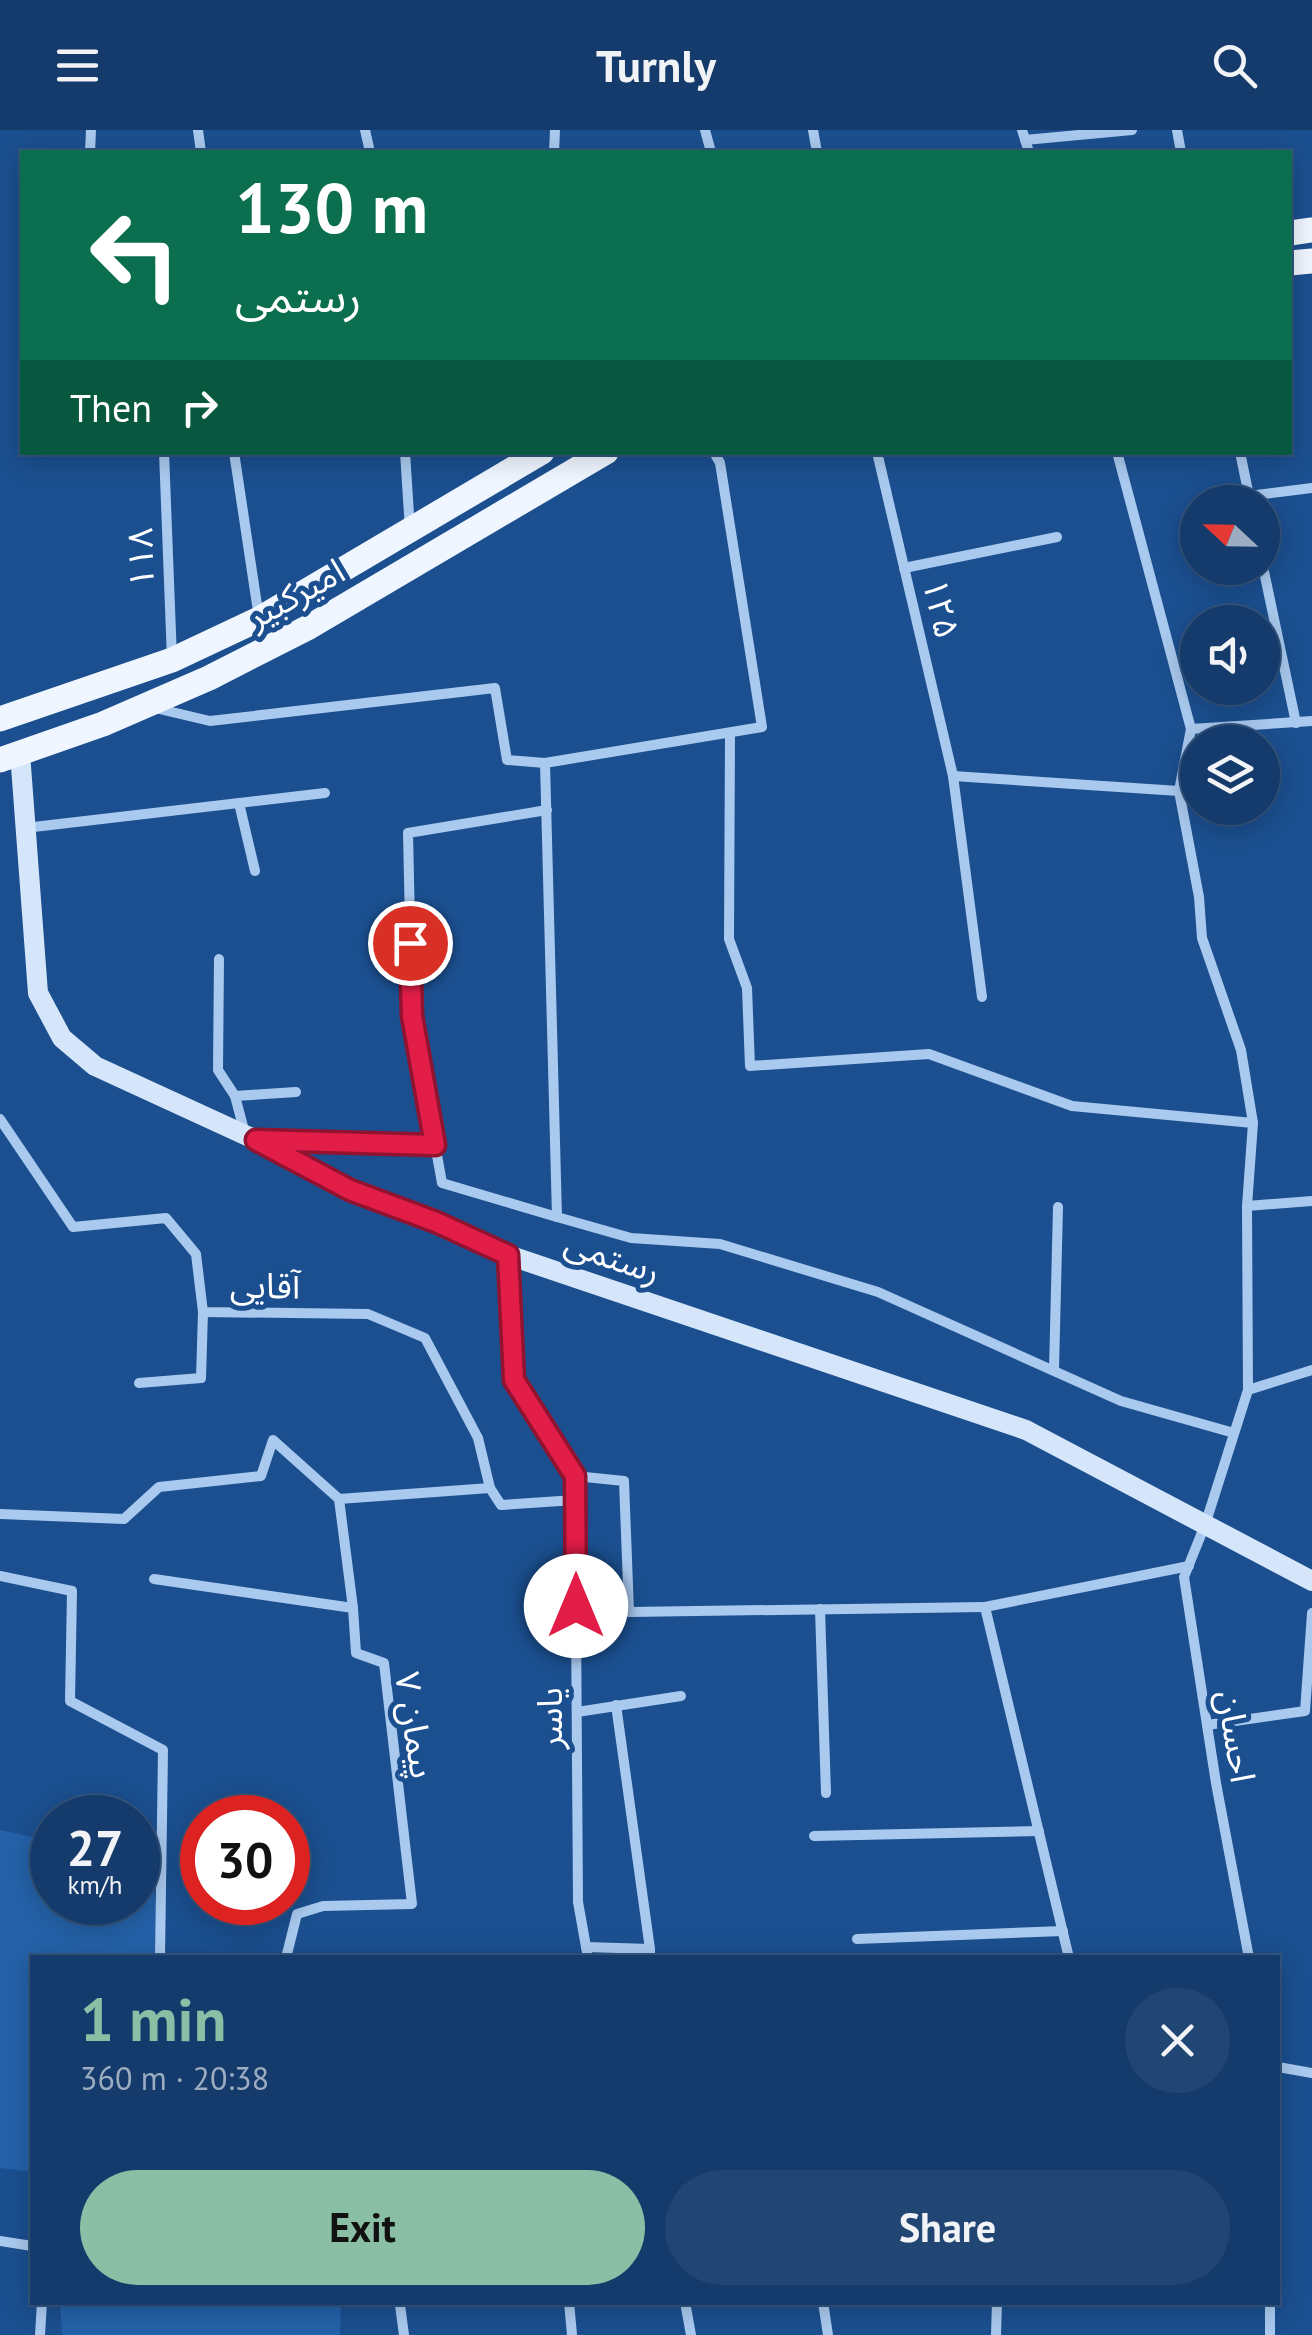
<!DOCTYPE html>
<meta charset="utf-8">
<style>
body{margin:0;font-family:"PT Sans","Noto Sans Arabic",sans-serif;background:#214673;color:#f1f3f6;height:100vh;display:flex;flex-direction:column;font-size:38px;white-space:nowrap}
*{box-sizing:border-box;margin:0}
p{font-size:32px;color:#9dadc1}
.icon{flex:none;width:55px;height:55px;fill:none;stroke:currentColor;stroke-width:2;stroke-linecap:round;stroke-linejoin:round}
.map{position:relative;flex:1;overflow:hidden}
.drawer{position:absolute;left:30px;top:1825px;width:1250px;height:350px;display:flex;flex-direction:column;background:#143b6b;border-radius:0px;box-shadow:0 5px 25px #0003,0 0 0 2px #33557e}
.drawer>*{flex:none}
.hud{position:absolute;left:20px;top:20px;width:1272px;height:305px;border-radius:0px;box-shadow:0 5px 25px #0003,0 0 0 2px #33557e;background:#0b6e4f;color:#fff;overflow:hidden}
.needle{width:65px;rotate:292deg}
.tools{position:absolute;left:1180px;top:355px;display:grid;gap:20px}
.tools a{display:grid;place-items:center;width:100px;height:100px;border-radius:50%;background:#143b6b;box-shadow:0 5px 25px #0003,0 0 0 2px #33557e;font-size:50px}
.speed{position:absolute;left:30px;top:1665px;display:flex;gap:20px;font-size:50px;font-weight:700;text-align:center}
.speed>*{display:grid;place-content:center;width:130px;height:130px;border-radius:50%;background:#143b6b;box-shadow:0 5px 25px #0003,0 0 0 2px #33557e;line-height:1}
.speed small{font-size:25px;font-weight:400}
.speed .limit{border:15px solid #d22;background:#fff;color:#111}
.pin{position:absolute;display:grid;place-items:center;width:85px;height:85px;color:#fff;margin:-42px;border:5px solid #fff;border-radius:50%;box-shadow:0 2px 10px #0007}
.me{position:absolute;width:110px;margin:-55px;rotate:0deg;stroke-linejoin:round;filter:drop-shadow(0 0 8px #0008)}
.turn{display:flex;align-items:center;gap:35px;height:210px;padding:0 50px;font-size:45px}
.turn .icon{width:130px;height:130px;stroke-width:2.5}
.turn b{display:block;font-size:70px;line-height:85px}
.then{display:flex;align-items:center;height:95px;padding:0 50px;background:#0003;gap:20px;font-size:38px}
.round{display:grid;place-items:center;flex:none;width:105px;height:105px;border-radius:52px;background:#214673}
.headline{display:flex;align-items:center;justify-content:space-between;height:170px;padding:0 50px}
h1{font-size:60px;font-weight:800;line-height:75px;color:#8abfa5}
.primary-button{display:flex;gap:20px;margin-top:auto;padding:20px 50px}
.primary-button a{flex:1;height:115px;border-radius:60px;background:#8abfa5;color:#111;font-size:40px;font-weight:800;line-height:115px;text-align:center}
.primary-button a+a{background:#214673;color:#f1f3f6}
header{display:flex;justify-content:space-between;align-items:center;height:130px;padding:0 50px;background:#143b6b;font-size:45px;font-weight:800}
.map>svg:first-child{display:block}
</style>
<header><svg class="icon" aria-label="menu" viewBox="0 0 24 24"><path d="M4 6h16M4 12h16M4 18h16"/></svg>Turnly<svg class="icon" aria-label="search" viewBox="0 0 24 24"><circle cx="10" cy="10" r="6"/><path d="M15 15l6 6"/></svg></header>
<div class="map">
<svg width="1312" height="2205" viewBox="0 0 1312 2205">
<rect width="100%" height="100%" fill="#1b4f8f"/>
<g fill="#2461a8">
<path d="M 0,1700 L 52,1711 L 52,1772 L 138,1772 L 138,1747 L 152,1751 L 162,1806 L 160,1827 L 32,1828 L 32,2042 L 0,2038 Z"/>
<path d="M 60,2172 L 341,2173 L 340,2205 L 62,2205 Z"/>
</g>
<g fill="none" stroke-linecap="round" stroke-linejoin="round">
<g stroke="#a9c9ee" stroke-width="10">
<path d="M 198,0 L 201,22"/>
<path d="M 365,0 L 370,22"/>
<path d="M 705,0 L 711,22"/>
<path d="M 813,0 L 817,22"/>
<path d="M 1022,0 L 1029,22"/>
<path d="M 1177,0 L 1181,22"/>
<path d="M 1025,10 L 1132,0"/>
<path d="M 90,22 L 91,0"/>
<path d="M 554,22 L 555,0"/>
<path d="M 164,322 L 172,529"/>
<path d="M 234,322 L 259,488"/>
<path d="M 405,322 L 410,400"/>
<path d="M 714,322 L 720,333 L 762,597 L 545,633 L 557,1087 L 631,1108 L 720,1114 L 878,1162 L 1121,1271 L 1234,1303"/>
<path d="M 877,322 L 953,646 L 1179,661"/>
<path d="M 1117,322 L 1191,599"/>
<path d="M 1240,322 L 1249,366"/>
<path d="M 1250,372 L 1249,366 L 1312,358"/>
<path d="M 1262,432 L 1296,593"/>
<path d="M 904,438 L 1057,407"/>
<path d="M 155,578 L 210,591 L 495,558 L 507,630 L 545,633"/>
<path d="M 730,603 L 729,809 L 747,858 L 750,936 L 929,924 L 1072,976 L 1253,993"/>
<path d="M 953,646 L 982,867"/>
<path d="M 239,673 L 255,741"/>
<path d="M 547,680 L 408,703 L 412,886 L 442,1053 L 557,1087"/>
<path d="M 25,698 L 325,663"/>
<path d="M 219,829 L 218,940 L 235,966"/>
<path d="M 0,989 L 73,1097 L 166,1088 L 196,1124 L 203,1182 L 368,1184 L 425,1208 L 478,1308 L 490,1358 L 501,1375 L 575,1370"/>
<path d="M 245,1004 L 235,966 L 296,962"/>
<path d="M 266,1010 L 435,1015"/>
<path d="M 1247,1076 L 1312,1071"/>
<path d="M 508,1125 L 514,1250 L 575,1346 L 578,1772 L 588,1828"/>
<path d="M 1054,1240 L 1058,1077"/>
<path d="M 139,1253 L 201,1248 L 203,1182"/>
<path d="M 1248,1260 L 1312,1240"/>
<path d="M 575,1346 L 624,1351 L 629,1482 L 985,1477"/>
<path d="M 339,1369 L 353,1478"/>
<path d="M 0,1384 L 124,1389 L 159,1357 L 261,1346 L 273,1310 L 339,1369 L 490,1358"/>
<path d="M 0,1446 L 72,1461 L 70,1571 L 163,1620 L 160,1828"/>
<path d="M 154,1449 L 353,1478 L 356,1523 L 384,1533 L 412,1774 L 323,1776 L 297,1784 L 286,1828"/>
<path d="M 820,1479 L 826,1663"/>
<path d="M 616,1575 L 650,1819"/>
<path d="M 577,1582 L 681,1566"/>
<path d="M 1207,1595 L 1305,1581 L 1312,1483"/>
<path d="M 814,1706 L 1039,1701"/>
<path d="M 857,1809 L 1063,1801"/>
<path d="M 586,1817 L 650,1819 L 650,1828"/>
<path d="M 1069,1828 L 985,1477 L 1189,1436"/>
<path d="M 1249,1828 L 1216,1653 L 1184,1447 L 1205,1395 L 1248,1260 L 1247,1076 L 1253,993 L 1241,920 L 1202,808 L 1199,767 L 1179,661 L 1191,599 L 1312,591"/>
<path d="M 1278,1937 L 1312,1943"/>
<path d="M 0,2111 L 32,2116"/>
<path d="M 569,2172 L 572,2205"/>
<path d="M 685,2172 L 691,2205"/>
<path d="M 823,2172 L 828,2205"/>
<path d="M 400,2175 L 404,2205"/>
<path d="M 40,2205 L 42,2172"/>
<path d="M 996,2205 L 997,2172"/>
<path d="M 1270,2205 L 1270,2172"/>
</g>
<path stroke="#d6e6fa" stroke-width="20" d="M 20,623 L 38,863 L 62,908 L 95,936 L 256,1010 L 350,1061 L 437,1092 L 508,1125 L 1026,1300 L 1312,1451"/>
<g stroke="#f0f6ff" stroke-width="25">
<path d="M 1290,103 L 1312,100"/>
<path d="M 1290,133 L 1312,131"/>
<path d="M 0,589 L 172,530 L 259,489 L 542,322"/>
<path d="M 0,630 L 103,594 L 209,548 L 309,497 L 606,322"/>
</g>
</g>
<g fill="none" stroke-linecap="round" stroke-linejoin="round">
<g stroke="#92132f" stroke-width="25">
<path id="route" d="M 410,813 L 412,886 L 435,1015 L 256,1010 L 350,1060 L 436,1092 L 508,1125 L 514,1250 L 575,1346 L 576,1476"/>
</g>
<use href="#route" stroke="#e11d48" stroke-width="18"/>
</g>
<g text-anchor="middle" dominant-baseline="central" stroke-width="10" stroke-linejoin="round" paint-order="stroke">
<g font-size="35" fill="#fff" stroke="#1b4f8f">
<text transform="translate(140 428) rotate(-92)">۱۱۸</text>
<text transform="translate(295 463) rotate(-29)">امیرکبیر</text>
<text transform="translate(942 478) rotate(77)">۱۲۵</text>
<text transform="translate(613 1126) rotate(19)">رستمی</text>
<text transform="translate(265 1155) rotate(1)">آقایی</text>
<text transform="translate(549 1588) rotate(-90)">یاسر</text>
<text transform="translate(416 1595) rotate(81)">پیمان ۷</text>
<text transform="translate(1237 1606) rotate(81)">احسان</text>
</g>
</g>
</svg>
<div class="tools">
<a><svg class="needle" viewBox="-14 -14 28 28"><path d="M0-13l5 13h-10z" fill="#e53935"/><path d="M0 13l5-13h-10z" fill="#9dadc1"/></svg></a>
<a><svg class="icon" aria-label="sound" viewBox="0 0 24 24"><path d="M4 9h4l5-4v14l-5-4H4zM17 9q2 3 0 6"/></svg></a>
<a><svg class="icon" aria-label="layers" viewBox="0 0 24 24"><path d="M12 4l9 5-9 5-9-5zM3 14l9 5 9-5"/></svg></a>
</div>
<div class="speed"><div>27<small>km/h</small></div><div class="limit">30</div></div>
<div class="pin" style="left:410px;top:813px;background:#d93025"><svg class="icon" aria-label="arrive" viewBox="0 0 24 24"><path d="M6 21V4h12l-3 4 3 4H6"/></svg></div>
<svg class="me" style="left:576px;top:1476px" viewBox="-20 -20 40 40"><circle r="19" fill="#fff"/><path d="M0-13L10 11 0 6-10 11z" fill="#e11d48"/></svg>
<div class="hud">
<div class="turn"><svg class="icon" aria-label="left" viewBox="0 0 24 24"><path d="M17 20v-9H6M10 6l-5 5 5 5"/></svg><div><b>130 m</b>رستمی</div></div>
<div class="then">Then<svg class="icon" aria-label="right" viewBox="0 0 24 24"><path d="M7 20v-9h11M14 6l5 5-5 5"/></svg></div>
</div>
<section class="drawer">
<div class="headline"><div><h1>1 min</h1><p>360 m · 20:38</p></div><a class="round"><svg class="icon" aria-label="close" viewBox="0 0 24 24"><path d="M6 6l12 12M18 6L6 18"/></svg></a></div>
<div class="primary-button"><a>Exit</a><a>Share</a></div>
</section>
</div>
